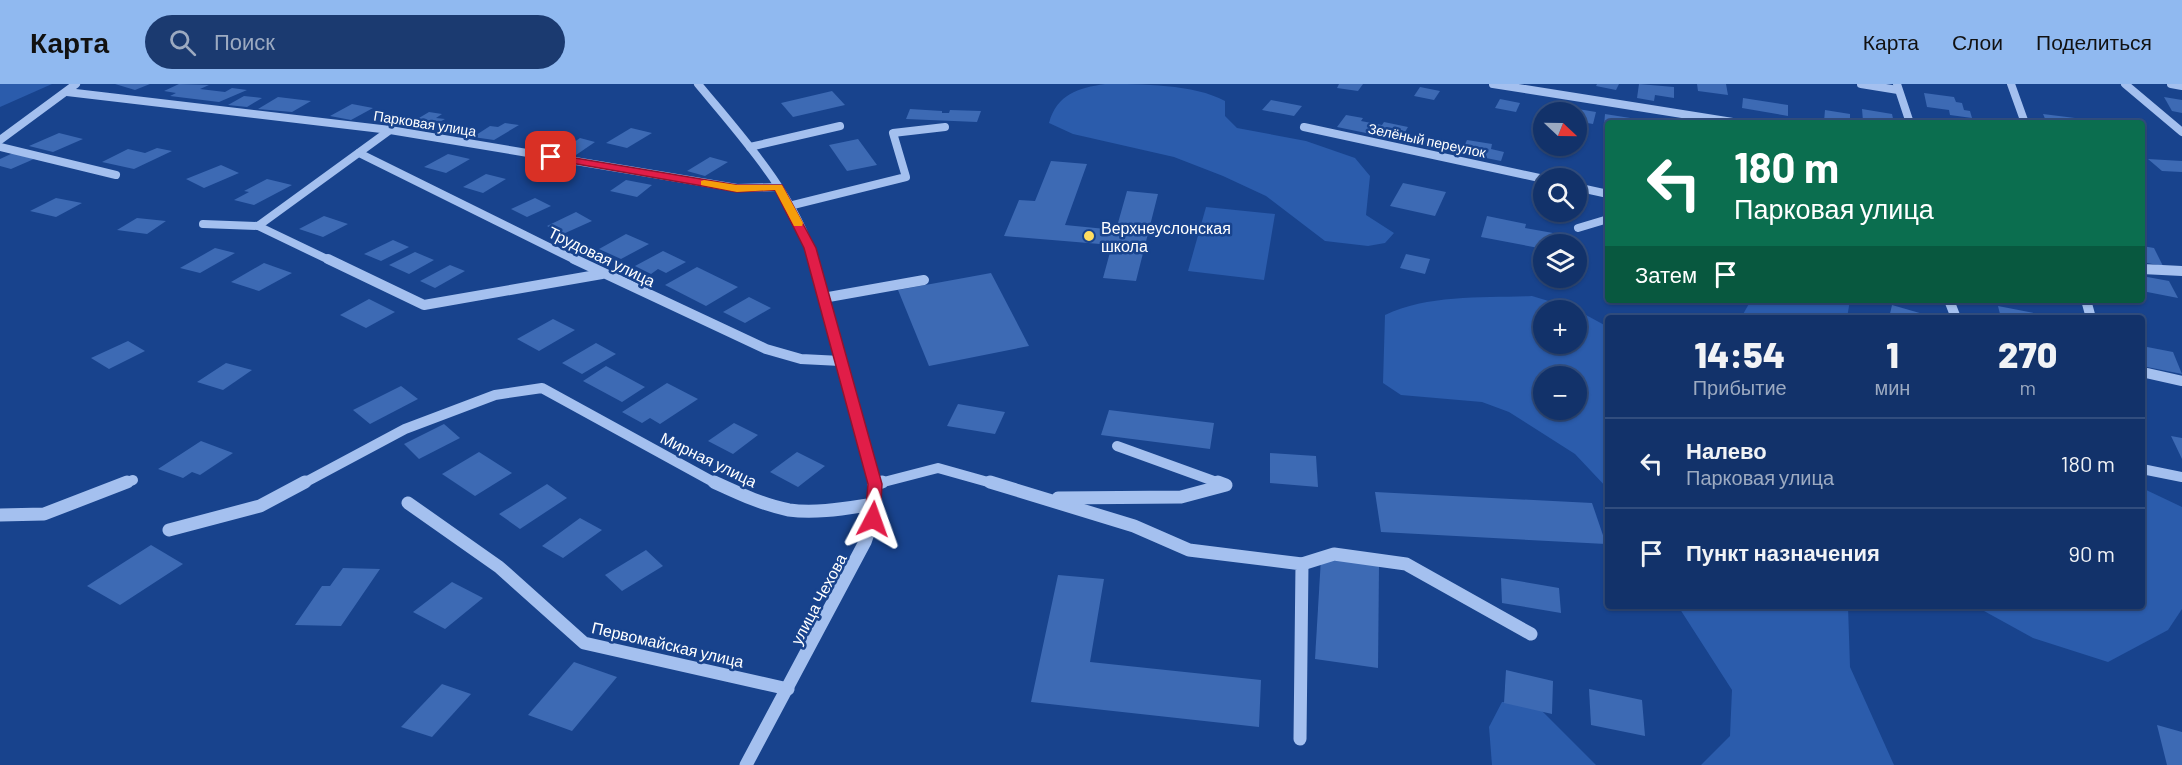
<!DOCTYPE html>
<html lang="ru">
<meta charset="utf-8">
<style>
body{margin:0;font-family:Barlow,sans-serif;background:#1b3a70;color:#f1f3f6;height:100vh;display:flex;flex-direction:column;font-size:22px;white-space:nowrap}
*{box-sizing:border-box;margin:0}
p{font-size:20px;color:#9caac1}
.icon{flex:none;width:33px;height:33px;fill:none;stroke:currentColor;stroke-width:2;stroke-linecap:round;stroke-linejoin:round}
.map{position:relative;flex:1;overflow:hidden}
.details{position:absolute;left:1605px;top:231px;width:540px;height:294px;display:flex;flex-direction:column;background:#12326a;border-radius:6px;box-shadow:0 2px 4px #0004,0 0 0 2px #314d7e}
.details>*{flex:none}
.guide{position:absolute;left:1605px;top:36px;width:540px;height:183px;border-radius:6px;box-shadow:0 2px 4px #0004,0 0 0 2px #314d7e;background:#0b6e4f;color:#fff;overflow:hidden}
.needle{width:39px;rotate:112deg}
.tools{position:absolute;left:1533px;top:18px;display:grid;gap:12px}
.tools a{display:grid;place-items:center;width:54px;height:54px;border-radius:50%;background:#12326a;box-shadow:0 2px 4px #0004,0 0 0 2px #314d7e;font-size:30px}
.pin{position:absolute;display:grid;place-items:center;width:51px;height:51px;color:#fff;margin:-26px;border-radius:12px;box-shadow:0 3px 9px #0006}
.me{position:absolute;width:66px;margin:-33px;rotate:4deg;stroke-linejoin:round;filter:drop-shadow(0 0 4px #0008)}
.turn{display:flex;align-items:center;gap:21px;height:126px;padding:0 30px;font-size:27px}
.turn .icon{width:78px;height:78px;stroke-width:2.5}
.turn b{display:block;font-size:42px;line-height:51px}
.then{display:flex;align-items:center;height:57px;padding:0 30px;background:#0003;gap:12px;font-size:22px}
.eta{display:flex;justify-content:space-evenly;align-items:center;height:102px;text-align:center}
.eta b{font-size:36px;font-weight:800;line-height:42px}
ul{padding:0;list-style:none}
li{display:flex;align-items:center;gap:18px;height:90px;padding:0 30px;border-top:2px solid #314d7e}
li div{flex:1}
li b{display:block;font-size:22px}
li em{font-style:normal}
header{display:flex;align-items:center;gap:36px;box-sizing:border-box;height:84px;padding:0 30px;background:#90b9f0;color:#111}
header strong{font-size:28px}
nav{display:flex;gap:33px;margin-inline-start:auto;font-size:21px}
.search{width:420px;height:54px;background:#1b3a70;display:flex;align-items:center;gap:15px;box-sizing:border-box;padding:0 21px;border-radius:33px;color:#9caac1;font-size:22px}
.map>svg:first-child{display:block}
</style>
<header>
<strong>Карта</strong>
<div class="search"><svg class="icon" aria-label="search" viewBox="0 0 24 24"><circle cx="10" cy="10" r="6"/><path d="M15 15l6 6"/></svg>Поиск</div>
<nav><a>Карта</a><a>Слои</a><a>Поделиться</a></nav>
</header>
<div class="map">
<svg width="2182" height="681" viewBox="0 0 2182 681">
<rect width="100%" height="100%" fill="#18438d"/>
<g fill="#2b5cac" fill-rule="evenodd">
<path d="M 0,0 L 52,0 L 0,23 Z"/>
<path d="M 1105,0 C 1141,0 1194,0 1225,17 L 1225,32 L 1237,44 L 1306,57 L 1355,74 L 1370,92 L 1366,131 L 1394,149 L 1385,159 L 1368,162 L 1325,157 L 1266,112 L 1223,92 L 1174,73 L 1073,50 L 1049,39 C 1057,10 1078,4 1105,0 Z"/>
<path d="M 1206,123 L 1275,130 L 1264,196 L 1188,187 Z"/>
<path d="M 1532,212 L 1575,225 L 1608,243 L 1608,405 L 1575,370 L 1509,328 L 1482,318 L 1401,311 L 1383,299 L 1385,231 C 1429,210 1484,214 1532,212 ZM 1576,226 L 1576,260 L 1544,260 L 1544,226 ZM 1576,292 L 1576,326 L 1544,326 L 1544,292 Z"/>
<path d="M 1751,216 L 1850,216 L 1847,234 L 1741,234 Z"/>
<path d="M 2142,404 L 2182,423 L 2182,525 L 2168,546 L 2108,578 L 2033,554 L 1975,522 L 2142,522 Z"/>
<path d="M 1678,522 L 1848,522 L 1850,583 L 1894,681 L 1701,681 L 1730,652 L 1732,606 Z"/>
<path d="M 1502,618 L 1533,618 L 1596,681 L 1492,681 L 1489,643 Z"/>
</g>
<g fill="#3d6ab4">
<path d="M 115,0 L 150,0 L 135,6 Z"/>
<path d="M 179,0 L 209,1 L 200,5 L 225,8 L 232,4 L 247,6 L 219,18 L 170,12 L 176,9 L 164,7 Z"/>
<path d="M 1339,0 L 1363,0 L 1358,7 L 1337,4 Z"/>
<path d="M 1597,0 L 1619,0 L 1616,6 L 1596,2 Z"/>
<path d="M 1639,0 L 1674,3 L 1674,14 L 1655,11 L 1654,17 L 1637,14 Z"/>
<path d="M 1697,0 L 1726,0 L 1728,11 L 1698,7 Z"/>
<path d="M 1420,3 L 1440,7 L 1434,16 L 1414,12 Z"/>
<path d="M 832,7 L 845,21 L 793,33 L 781,19 Z"/>
<path d="M 1924,9 L 1954,13 L 1956,18 L 1962,19 L 1964,26 L 1970,27 L 1972,34 L 1950,31 L 1949,26 L 1927,23 Z"/>
<path d="M 244,12 L 262,14 L 247,23 L 228,21 Z"/>
<path d="M 278,13 L 311,17 L 292,28 L 258,25 Z"/>
<path d="M 2164,13 L 2182,16 L 2182,29 L 2172,27 Z"/>
<path d="M 1743,14 L 1788,21 L 1788,32 L 1742,24 Z"/>
<path d="M 1500,15 L 1520,19 L 1516,28 L 1495,24 Z"/>
<path d="M 1271,16 L 1302,22 L 1294,32 L 1262,26 Z"/>
<path d="M 352,20 L 373,24 L 351,36 L 330,32 Z"/>
<path d="M 1566,23 L 1596,28 L 1593,40 L 1576,37 L 1576,28 L 1564,28 Z"/>
<path d="M 910,25 L 942,27 L 942,29 L 949,29 L 950,26 L 981,27 L 977,38 L 906,35 Z"/>
<path d="M 1862,25 L 1892,30 L 1894,39 L 1863,37 Z"/>
<path d="M 1825,26 L 1850,30 L 1850,39 L 1824,38 Z"/>
<path d="M 429,28 L 442,30 L 436,34 L 445,35 L 425,46 L 404,43 Z"/>
<path d="M 1605,30 L 1643,36 L 1643,39 L 1608,39 L 1608,43 L 1604,42 Z"/>
<path d="M 2043,30 L 2075,34 L 2077,39 L 2046,37 Z"/>
<path d="M 1346,31 L 1363,34 L 1361,37 L 1382,41 L 1384,38 L 1408,43 L 1400,56 L 1337,43 Z"/>
<path d="M 505,39 L 519,41 L 494,56 L 473,53 L 490,42 L 498,43 Z"/>
<path d="M 631,44 L 652,49 L 627,64 L 606,59 Z"/>
<path d="M 59,49 L 83,55 L 53,68 L 29,62 Z"/>
<path d="M 580,54 L 595,58 L 576,71 L 560,68 Z"/>
<path d="M 858,55 L 877,81 L 847,87 L 829,61 Z"/>
<path d="M 1467,56 L 1492,60 L 1491,65 L 1504,68 L 1501,77 L 1461,69 Z"/>
<path d="M 157,64 L 172,67 L 134,85 L 102,78 L 128,65 L 145,69 Z"/>
<path d="M 13,69 L 34,75 L 11,85 L 0,82 L 0,75 Z"/>
<path d="M 448,70 L 470,75 L 446,89 L 424,83 Z"/>
<path d="M 710,73 L 728,78 L 705,92 L 687,87 Z"/>
<path d="M 2148,75 L 2182,77 L 2182,88 L 2162,87 Z"/>
<path d="M 1051,77 L 1087,80 L 1065,141 L 1116,146 L 1127,107 L 1158,110 L 1136,197 L 1103,194 L 1112,161 L 1004,152 L 1019,116 L 1035,117 Z"/>
<path d="M 221,81 L 239,89 L 204,104 L 186,95 Z"/>
<path d="M 486,90 L 506,95 L 483,109 L 463,103 Z"/>
<path d="M 267,95 L 292,101 L 254,121 L 234,116 L 249,108 L 244,107 Z"/>
<path d="M 626,96 L 652,101 L 637,113 L 610,107 Z"/>
<path d="M 1403,99 L 1446,108 L 1435,132 L 1390,122 Z"/>
<path d="M 56,114 L 82,119 L 56,133 L 30,127 Z"/>
<path d="M 535,114 L 551,122 L 527,133 L 511,125 Z"/>
<path d="M 576,128 L 592,137 L 563,150 L 547,142 Z"/>
<path d="M 324,132 L 348,140 L 323,153 L 299,145 Z"/>
<path d="M 1487,132 L 1526,140 L 1525,144 L 1553,149 L 1550,160 L 1544,160 L 1544,165 L 1481,153 Z"/>
<path d="M 137,134 L 166,137 L 147,150 L 117,146 Z"/>
<path d="M 626,150 L 649,160 L 621,175 L 599,165 Z"/>
<path d="M 393,156 L 409,163 L 381,177 L 364,170 Z"/>
<path d="M 2142,162 L 2154,164 L 2163,182 L 2142,178 Z"/>
<path d="M 215,164 L 235,169 L 200,189 L 180,184 Z"/>
<path d="M 663,167 L 686,178 L 666,189 L 658,185 L 651,190 L 635,182 Z"/>
<path d="M 415,168 L 434,176 L 409,190 L 389,181 Z"/>
<path d="M 1406,170 L 1430,175 L 1425,190 L 1400,184 Z"/>
<path d="M 264,179 L 292,189 L 259,207 L 231,198 Z"/>
<path d="M 450,181 L 465,187 L 435,204 L 420,197 Z"/>
<path d="M 697,183 L 738,203 L 706,222 L 665,201 Z"/>
<path d="M 991,189 L 1029,262 L 929,282 L 898,206 Z"/>
<path d="M 2142,192 L 2169,197 L 2178,214 L 2142,207 Z"/>
<path d="M 749,213 L 771,224 L 745,239 L 723,228 Z"/>
<path d="M 369,215 L 395,228 L 366,244 L 340,231 Z"/>
<path d="M 1892,221 L 1930,232 L 1929,234 L 1889,234 Z"/>
<path d="M 1998,222 L 2049,232 L 2049,234 L 2001,234 Z"/>
<path d="M 553,235 L 575,246 L 539,267 L 517,255 Z"/>
<path d="M 128,257 L 145,267 L 109,285 L 91,274 Z"/>
<path d="M 596,259 L 616,270 L 582,290 L 562,279 Z"/>
<path d="M 2142,262 L 2173,268 L 2182,290 L 2142,282 Z"/>
<path d="M 226,279 L 252,286 L 223,306 L 197,298 Z"/>
<path d="M 606,282 L 645,303 L 622,318 L 583,297 Z"/>
<path d="M 667,299 L 698,315 L 660,340 L 650,334 L 642,339 L 622,328 Z"/>
<path d="M 401,302 L 418,315 L 370,340 L 353,326 Z"/>
<path d="M 958,320 L 1005,328 L 995,350 L 947,342 Z"/>
<path d="M 1109,326 L 1214,339 L 1210,365 L 1101,351 Z"/>
<path d="M 734,339 L 758,351 L 733,370 L 708,357 Z"/>
<path d="M 444,340 L 460,354 L 419,375 L 404,360 Z"/>
<path d="M 2171,352 L 2182,354 L 2182,375 Z"/>
<path d="M 201,357 L 233,369 L 200,391 L 192,388 L 183,394 L 158,385 Z"/>
<path d="M 479,368 L 512,389 L 475,412 L 442,390 Z"/>
<path d="M 797,368 L 825,382 L 798,403 L 770,388 Z"/>
<path d="M 1270,369 L 1316,372 L 1318,403 L 1270,399 Z"/>
<path d="M 547,400 L 567,414 L 520,445 L 499,430 Z"/>
<path d="M 1375,408 L 1592,419 L 1606,460 L 1381,448 Z"/>
<path d="M 580,434 L 602,446 L 563,474 L 542,462 Z"/>
<path d="M 151,461 L 183,480 L 120,521 L 87,502 Z"/>
<path d="M 646,466 L 663,482 L 622,507 L 605,491 Z"/>
<path d="M 1321,474 L 1379,482 L 1378,584 L 1315,575 Z"/>
<path d="M 343,484 L 380,485 L 341,542 L 295,541 L 322,502 L 330,502 Z"/>
<path d="M 1058,491 L 1104,495 L 1090,578 L 1261,596 L 1259,643 L 1031,618 Z"/>
<path d="M 1501,494 L 1559,504 L 1561,529 L 1502,519 Z"/>
<path d="M 452,498 L 483,514 L 445,545 L 413,528 Z"/>
<path d="M 574,578 L 617,593 L 572,647 L 528,631 Z"/>
<path d="M 1506,586 L 1553,597 L 1552,630 L 1504,619 Z"/>
<path d="M 442,600 L 471,610 L 432,653 L 401,643 Z"/>
<path d="M 1589,605 L 1642,616 L 1645,652 L 1591,641 Z"/>
<path d="M 2157,641 L 2182,648 L 2182,681 L 2167,681 Z"/>
</g>
<g fill="none" stroke-linecap="round" stroke-linejoin="round">
<g stroke="#a4c0ef" stroke-width="8">
<path d="M 698,0 C 741,52 795,110 814,177"/>
<path d="M 1493,0 L 1739,39"/>
<path d="M 1861,0 L 1898,6"/>
<path d="M 1897,0 L 1910,39"/>
<path d="M 2011,0 L 2025,39"/>
<path d="M 2125,0 L 2182,48"/>
<path d="M 2171,0 L 2182,2"/>
<path d="M 67,8 L 390,46 L 737,104 L 778,103"/>
<path d="M 1304,43 L 1544,95"/>
<path d="M 0,56 L 76,0"/>
<path d="M 0,63 L 116,91"/>
<path d="M 750,63 L 840,42"/>
<path d="M 359,69 L 577,177"/>
<path d="M 1576,103 L 1608,110"/>
<path d="M 789,122 L 906,93 L 893,49 L 945,43"/>
<path d="M 203,140 L 258,142 L 390,46"/>
<path d="M 258,142 L 331,177"/>
<path d="M 1578,144 L 1608,135"/>
</g>
<g stroke="#a4c0ef" stroke-width="10">
<path d="M 328,175 L 424,221 L 602,190"/>
<path d="M 574,175 L 766,265 L 801,275 L 841,277"/>
<path d="M 813,175 L 875,400"/>
<path d="M 2142,185 L 2182,187"/>
<path d="M 823,214 L 924,196"/>
<path d="M 1949,216 L 1956,234"/>
<path d="M 2086,216 L 2091,234"/>
<path d="M 2142,288 L 2182,297"/>
<path d="M 1117,362 L 1222,400"/>
<path d="M 2142,385 L 2182,393"/>
<path d="M 123,400 L 133,396"/>
<path d="M 302,400 L 405,345 L 495,311 L 542,304 L 717,400"/>
<path d="M 876,400 L 938,384 L 995,400"/>
</g>
<g stroke="#a4c0ef" stroke-width="13">
<path d="M 714,398 C 738,409 763,421 789,426 C 817,430 847,424 874,420"/>
<path d="M 990,398 L 1134,442 L 1189,466 L 1302,480 L 1300,655"/>
<path d="M 875,400 L 882,398"/>
<path d="M 1058,414 L 1181,413 L 1226,401 L 1218,398"/>
<path d="M 408,419 L 499,483 L 584,559 L 788,605"/>
<path d="M 0,431 L 44,430 L 127,398"/>
<path d="M 169,446 L 260,422 L 305,398"/>
<path d="M 1302,480 L 1334,470 L 1406,480 L 1531,550"/>
<path d="M 746,681 L 865,458 L 873,435 L 874,398"/>
</g>
</g>
<path fill="#e11d48" stroke="#92132f" stroke-width="1.5" d="M 551,70 L 737,101 L 782,101 L 816,164 L 882,400 L 880,435 L 878,439 L 873,441 L 865,435 L 868,400 L 804,164 L 775,106 L 737,108 L 548,75 L 546,73 Z"/>
<path fill="#f59e0b" d="M 704,96 L 737,101 L 782,101 L 803,139 L 802,142 L 794,142 L 775,106 L 737,108 L 701,101 L 701,97 Z"/>
<circle fill="#ffdd61" stroke="#18438d" stroke-width="2" cx="1089" cy="152" r="6"/>
<g text-anchor="middle" dominant-baseline="central" stroke-width="5" stroke-linejoin="round" paint-order="stroke">
<g font-size="14" fill="#fff" stroke="#18438d">
<text transform="translate(425 39) rotate(9)">Парковая улица</text>
<text transform="translate(1427 56) rotate(12)">Зелёный переулок</text>
</g>
<g font-size="16" fill="#fff" stroke="#18438d" text-anchor="start">
<text x="1101" y="143">Верхнеуслонская<tspan x="1101" dy="18">школа</tspan></text>
</g>
<g font-size="16" fill="#fff" stroke="#18438d">
<text transform="translate(602 172) rotate(26)">Трудовая улица</text>
<text transform="translate(709 375) rotate(26)">Мирная улица</text>
<text transform="translate(818 515) rotate(-62)">улица Чехова</text>
<text transform="translate(668 560) rotate(13)">Первомайская улица</text>
</g>
</g>
</svg>
<div class="tools">
<a><svg class="needle" viewBox="-14 -14 28 28"><path d="M0-13l5 13h-10z" fill="#e53935"/><path d="M0 13l5-13h-10z" fill="#9caac1"/></svg></a>
<a><svg class="icon" aria-label="search" viewBox="0 0 24 24"><circle cx="10" cy="10" r="6"/><path d="M15 15l6 6"/></svg></a>
<a><svg class="icon" aria-label="layers" viewBox="0 0 24 24"><path d="M12 4l9 5-9 5-9-5zM3 14l9 5 9-5"/></svg></a>
<a>+</a>
<a>−</a>
</div>
<div class="pin" style="left:551px;top:73px;background:#d93025"><svg class="icon" aria-label="arrive" viewBox="0 0 24 24"><path d="M6 21V4h12l-3 4 3 4H6"/></svg></div>
<svg class="me" style="left:873px;top:435px" viewBox="-20 -20 40 40"><path d="M0-17L14 15 0 8-14 15z" fill="#e11d48" stroke="#fff" stroke-width="4"/></svg>
<div class="guide">
<div class="turn"><svg class="icon" aria-label="left" viewBox="0 0 24 24"><path d="M17 20v-9H6M10 6l-5 5 5 5"/></svg><div><b>180 m</b>Парковая улица</div></div>
<div class="then">Затем<svg class="icon" aria-label="arrive" viewBox="0 0 24 24"><path d="M6 21V4h12l-3 4 3 4H6"/></svg></div>
</div>
<section class="details">
<div class="eta">
<div><b>14:54</b><p>Прибытие</p></div>
<div><b>1</b><p>мин</p></div>
<div><b>270</b><p>m</p></div>
</div>
<ul>
<li><svg class="icon" aria-label="left" viewBox="0 0 24 24"><path d="M17 20v-9H6M10 6l-5 5 5 5"/></svg><div><b>Налево</b><p>Парковая улица</p></div><em>180 m</em></li>
<li><svg class="icon" aria-label="arrive" viewBox="0 0 24 24"><path d="M6 21V4h12l-3 4 3 4H6"/></svg><div><b>Пункт назначения</b></div><em>90 m</em></li>
</ul>
</section>
</div>
